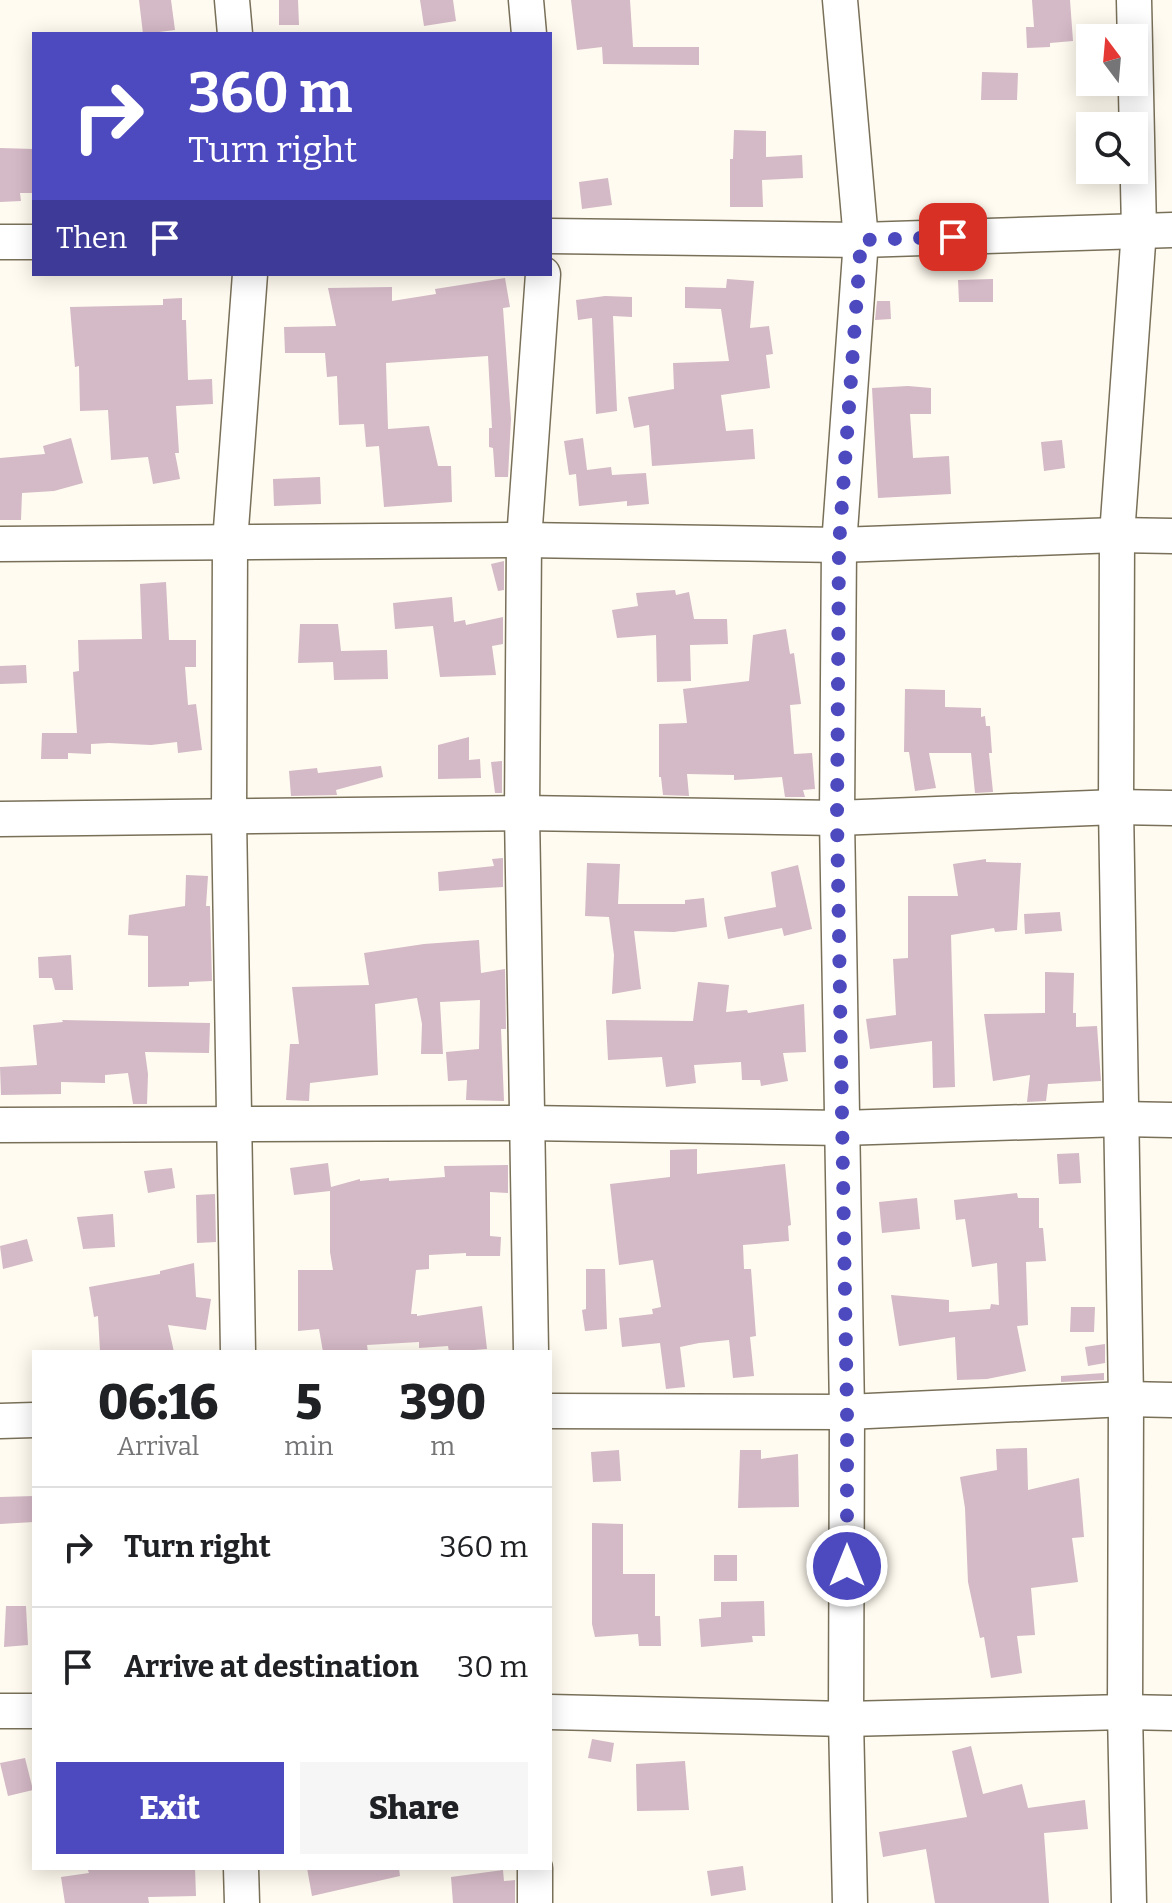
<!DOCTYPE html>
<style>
body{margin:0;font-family:Bitter,serif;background:#f6f6f6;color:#202124;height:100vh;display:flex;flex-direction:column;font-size:30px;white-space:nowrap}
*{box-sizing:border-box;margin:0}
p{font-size:26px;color:#757577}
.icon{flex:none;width:44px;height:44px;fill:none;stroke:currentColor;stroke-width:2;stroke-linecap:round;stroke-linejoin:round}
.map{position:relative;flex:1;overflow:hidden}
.drawer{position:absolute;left:32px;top:1350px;width:520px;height:520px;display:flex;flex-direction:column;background:#fff;border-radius:0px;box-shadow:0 4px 20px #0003}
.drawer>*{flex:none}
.hud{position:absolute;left:32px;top:32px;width:520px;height:244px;border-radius:0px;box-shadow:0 4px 20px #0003;background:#4d49bf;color:#fff;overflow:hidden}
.needle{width:52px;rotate:344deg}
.controls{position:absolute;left:1076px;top:24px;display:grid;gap:16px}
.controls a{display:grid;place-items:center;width:72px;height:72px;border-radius:0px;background:#fff;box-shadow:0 4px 20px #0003;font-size:40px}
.pin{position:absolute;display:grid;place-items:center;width:68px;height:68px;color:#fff;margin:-34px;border-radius:16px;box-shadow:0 4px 12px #0006}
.me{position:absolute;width:88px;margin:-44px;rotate:0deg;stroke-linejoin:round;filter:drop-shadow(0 0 6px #0008)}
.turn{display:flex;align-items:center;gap:28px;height:168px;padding:0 24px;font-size:36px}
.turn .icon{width:104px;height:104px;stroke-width:2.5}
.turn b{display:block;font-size:56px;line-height:68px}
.then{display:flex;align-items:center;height:76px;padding:0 24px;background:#0003;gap:16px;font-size:30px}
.eta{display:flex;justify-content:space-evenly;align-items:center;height:136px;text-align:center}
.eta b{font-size:48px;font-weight:800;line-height:56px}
.primary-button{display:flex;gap:16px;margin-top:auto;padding:16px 24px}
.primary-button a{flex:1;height:92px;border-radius:0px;background:#4d49bf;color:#fff;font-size:32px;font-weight:800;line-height:92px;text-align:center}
.primary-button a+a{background:#f6f6f6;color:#202124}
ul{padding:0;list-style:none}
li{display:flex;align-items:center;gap:24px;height:120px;padding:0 24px;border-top:2px solid #e0e0e0}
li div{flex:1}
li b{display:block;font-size:30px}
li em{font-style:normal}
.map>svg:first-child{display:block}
</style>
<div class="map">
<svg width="1172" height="1903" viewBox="0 0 1172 1903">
<rect width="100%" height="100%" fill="#fffbf0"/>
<g fill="#d4b9c6">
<path d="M 139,0 L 171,0 L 175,30 L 143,34 Z"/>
<path d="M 279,0 L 298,0 L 299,25 L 279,25 Z"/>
<path d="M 420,0 L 453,0 L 456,21 L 424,26 Z"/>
<path d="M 571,0 L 630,0 L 633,47 L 699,47 L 699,65 L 603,64 L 602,47 L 577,50 Z"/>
<path d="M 1032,0 L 1070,0 L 1073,41 L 1050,43 L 1050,47 L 1027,48 L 1026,27 L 1034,27 Z"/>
<path d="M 982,72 L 1018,73 L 1017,100 L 981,100 Z"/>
<path d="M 734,130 L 766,131 L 766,157 L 802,155 L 803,178 L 762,180 L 763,207 L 730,207 L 730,159 L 733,159 Z"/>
<path d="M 0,148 L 34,149 L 34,193 L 20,193 L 21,201 L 0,202 Z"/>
<path d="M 608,178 L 612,205 L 582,209 L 579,182 Z"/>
<path d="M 505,278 L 510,307 L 503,308 L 511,419 L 508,477 L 495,477 L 493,448 L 489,447 L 489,428 L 492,428 L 488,356 L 386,363 L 388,429 L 429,426 L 438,466 L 451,466 L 452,502 L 384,507 L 379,446 L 366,447 L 364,424 L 339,425 L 337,376 L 327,377 L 325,353 L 285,353 L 284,327 L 336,326 L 328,288 L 392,287 L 392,301 L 436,294 L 435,289 Z"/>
<path d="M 727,279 L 754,281 L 750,328 L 769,326 L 773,354 L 766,355 L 770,388 L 721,395 L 726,431 L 753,429 L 755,459 L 652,466 L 649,425 L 634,428 L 628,397 L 674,389 L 673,363 L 729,361 L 721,309 L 685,308 L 685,287 L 726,288 Z"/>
<path d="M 993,279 L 993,302 L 959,302 L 958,280 Z"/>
<path d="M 605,296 L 632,297 L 632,317 L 613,316 L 617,411 L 596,414 L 592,318 L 578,320 L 576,300 Z"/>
<path d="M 182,298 L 182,320 L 186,320 L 188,380 L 212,379 L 213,404 L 176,406 L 179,453 L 175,453 L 180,479 L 153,484 L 148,457 L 111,460 L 108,410 L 80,411 L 79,366 L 75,367 L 70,307 L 163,305 L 163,299 Z"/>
<path d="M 877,301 L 890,301 L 891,319 L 875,320 Z"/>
<path d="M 908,386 L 931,388 L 931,414 L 910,414 L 913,458 L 949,456 L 951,494 L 878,498 L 872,388 Z"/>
<path d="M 71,438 L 83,483 L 54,491 L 22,493 L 21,520 L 0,520 L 0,458 L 45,454 L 43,446 Z"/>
<path d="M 583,438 L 587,470 L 611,467 L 612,475 L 646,473 L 649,504 L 627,506 L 627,501 L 579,506 L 576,474 L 569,475 L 564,441 Z"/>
<path d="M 1062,440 L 1065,468 L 1044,471 L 1041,442 Z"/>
<path d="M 320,477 L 321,504 L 274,506 L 273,479 Z"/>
<path d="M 504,561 L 504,590 L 498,591 L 491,564 Z"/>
<path d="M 166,582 L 169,640 L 196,640 L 196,667 L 185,667 L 188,705 L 196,704 L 202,750 L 178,753 L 177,742 L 151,745 L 109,743 L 91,744 L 91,754 L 68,753 L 68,759 L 41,759 L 42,733 L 77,733 L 73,672 L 79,671 L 78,640 L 142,639 L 140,584 Z"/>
<path d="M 675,590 L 676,595 L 689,592 L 694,619 L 727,619 L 728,644 L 690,645 L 691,681 L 657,682 L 656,635 L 617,638 L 612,610 L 638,606 L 636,593 Z"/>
<path d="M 452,597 L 454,622 L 465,620 L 466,625 L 503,617 L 503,644 L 492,646 L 496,675 L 440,677 L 433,626 L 395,629 L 393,603 Z"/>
<path d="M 300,624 L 338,624 L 341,651 L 387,650 L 388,679 L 334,680 L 333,662 L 298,663 Z"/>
<path d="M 786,629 L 790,654 L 794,653 L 801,704 L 790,705 L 794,754 L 812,753 L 815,789 L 803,790 L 805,797 L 785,797 L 782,777 L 734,780 L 734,775 L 687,774 L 689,796 L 663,795 L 661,777 L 659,777 L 659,724 L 687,723 L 683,689 L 749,681 L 753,635 Z"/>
<path d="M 26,665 L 27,683 L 0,684 L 0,666 Z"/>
<path d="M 905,689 L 945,690 L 945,707 L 981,708 L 981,717 L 985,716 L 986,726 L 990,726 L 992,753 L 989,753 L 993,792 L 975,793 L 971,753 L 929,753 L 936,788 L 915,791 L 909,752 L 904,752 Z"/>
<path d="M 469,737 L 469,760 L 480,759 L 481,778 L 438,779 L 438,745 Z"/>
<path d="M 502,761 L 502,793 L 495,793 L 491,762 Z"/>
<path d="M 381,766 L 383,777 L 336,790 L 337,795 L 291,796 L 289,771 L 317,768 L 318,773 Z"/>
<path d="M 503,858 L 503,887 L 439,891 L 438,872 L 494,866 L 492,859 Z"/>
<path d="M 986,859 L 986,862 L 1021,863 L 1017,930 L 995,932 L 994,928 L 951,935 L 955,1087 L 933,1088 L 932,1041 L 870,1049 L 866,1019 L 896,1015 L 893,959 L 908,958 L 908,896 L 958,896 L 953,864 Z"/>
<path d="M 587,863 L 620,864 L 618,904 L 685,904 L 685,900 L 704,898 L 707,927 L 674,932 L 634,931 L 641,989 L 612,994 L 614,955 L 609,917 L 585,916 Z"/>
<path d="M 798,865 L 812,929 L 784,936 L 782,928 L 728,939 L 724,917 L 776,907 L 771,872 Z"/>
<path d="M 186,875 L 208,876 L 206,906 L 210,906 L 212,981 L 189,982 L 189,986 L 148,987 L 148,936 L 128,935 L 129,915 L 185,906 Z"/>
<path d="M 1060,912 L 1062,931 L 1025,934 L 1024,914 Z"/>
<path d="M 479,940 L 481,973 L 505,969 L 506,1029 L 501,1029 L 504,1101 L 466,1100 L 467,1080 L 448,1081 L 446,1052 L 479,1049 L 480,1000 L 440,1002 L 443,1054 L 421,1054 L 422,1024 L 417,998 L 375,1004 L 378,1075 L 310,1083 L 309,1101 L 286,1100 L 290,1044 L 299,1044 L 292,987 L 369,985 L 364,953 L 424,944 Z"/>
<path d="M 71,955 L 73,990 L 55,990 L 52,978 L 39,978 L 38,957 Z"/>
<path d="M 1045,972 L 1074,973 L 1073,1013 L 1076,1013 L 1076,1027 L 1097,1026 L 1101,1081 L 1048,1084 L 1046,1101 L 1027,1102 L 1030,1075 L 993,1081 L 984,1014 L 1045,1013 Z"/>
<path d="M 698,982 L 729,985 L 726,1012 L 747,1010 L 748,1013 L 804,1004 L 806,1052 L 783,1053 L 788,1081 L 761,1086 L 760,1080 L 742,1080 L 741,1062 L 694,1065 L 696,1083 L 666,1087 L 662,1057 L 608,1060 L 606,1020 L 693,1021 Z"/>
<path d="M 62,1020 L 210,1023 L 209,1053 L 145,1052 L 148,1074 L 147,1104 L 133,1104 L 128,1073 L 105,1075 L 105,1083 L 61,1082 L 61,1094 L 1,1095 L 0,1067 L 37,1065 L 33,1025 L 63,1022 Z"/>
<path d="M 697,1149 L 697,1174 L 785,1164 L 791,1225 L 788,1226 L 789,1241 L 743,1245 L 744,1269 L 751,1269 L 756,1336 L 750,1337 L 754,1376 L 733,1378 L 729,1340 L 699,1343 L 680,1347 L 685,1387 L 666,1389 L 660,1343 L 622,1347 L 619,1318 L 653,1314 L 652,1309 L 661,1307 L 653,1260 L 619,1265 L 610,1184 L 670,1177 L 670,1150 Z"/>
<path d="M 1079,1153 L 1081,1183 L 1059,1184 L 1057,1154 Z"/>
<path d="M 328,1163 L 331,1187 L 360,1179 L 360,1181 L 389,1178 L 389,1181 L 445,1177 L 444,1166 L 508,1165 L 508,1193 L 490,1192 L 490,1236 L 501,1237 L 500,1256 L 466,1256 L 466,1253 L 429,1255 L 429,1269 L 416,1270 L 411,1314 L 417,1314 L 417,1316 L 482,1306 L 487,1349 L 449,1352 L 448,1346 L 419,1348 L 419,1342 L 367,1345 L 368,1352 L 323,1352 L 319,1329 L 298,1331 L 298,1270 L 333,1270 L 330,1252 L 330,1191 L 294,1195 L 290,1168 Z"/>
<path d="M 172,1168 L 175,1188 L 148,1193 L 144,1171 Z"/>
<path d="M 1017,1193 L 1018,1198 L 1039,1198 L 1039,1228 L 1043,1228 L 1046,1261 L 1026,1262 L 1028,1325 L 1017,1326 L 1026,1371 L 987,1379 L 957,1380 L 955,1337 L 899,1346 L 891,1295 L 949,1300 L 949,1312 L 990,1309 L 991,1304 L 999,1305 L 997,1263 L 972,1267 L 965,1219 L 956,1220 L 954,1200 Z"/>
<path d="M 215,1194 L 216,1242 L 197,1243 L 196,1195 Z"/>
<path d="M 917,1198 L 920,1229 L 882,1233 L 879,1202 Z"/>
<path d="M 113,1214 L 115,1247 L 83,1249 L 77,1217 Z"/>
<path d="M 27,1239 L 33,1261 L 3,1269 L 0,1246 Z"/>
<path d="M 194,1263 L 196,1297 L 211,1299 L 206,1330 L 168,1325 L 174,1352 L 100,1351 L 98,1316 L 94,1317 L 89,1287 L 160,1274 L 160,1271 Z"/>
<path d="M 586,1269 L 605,1269 L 607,1329 L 585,1331 L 582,1310 L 586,1309 Z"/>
<path d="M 1071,1307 L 1095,1307 L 1094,1332 L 1070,1332 Z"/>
<path d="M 1105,1344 L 1105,1363 L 1088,1366 L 1085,1347 Z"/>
<path d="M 1104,1373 L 1104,1380 L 1061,1382 L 1061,1376 Z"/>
<path d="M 1027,1448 L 1028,1490 L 1079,1478 L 1084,1537 L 1072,1538 L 1078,1582 L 1031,1588 L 1035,1635 L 1017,1636 L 1022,1673 L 991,1678 L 984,1637 L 980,1638 L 968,1582 L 965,1508 L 960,1477 L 997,1470 L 996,1449 Z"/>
<path d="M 619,1450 L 621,1481 L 593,1482 L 591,1452 Z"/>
<path d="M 740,1450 L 761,1450 L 761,1459 L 798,1454 L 799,1507 L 738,1508 Z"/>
<path d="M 34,1496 L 34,1522 L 0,1524 L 0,1497 Z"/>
<path d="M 592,1523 L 623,1524 L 623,1574 L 655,1574 L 655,1616 L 660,1616 L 661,1646 L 639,1646 L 638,1634 L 595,1637 L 592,1624 Z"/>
<rect x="714" y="1555" width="23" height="26"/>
<path d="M 764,1601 L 765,1636 L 752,1636 L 753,1642 L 701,1647 L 699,1619 L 721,1617 L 721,1602 Z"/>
<path d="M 6,1606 L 26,1606 L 28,1645 L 4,1647 Z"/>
<path d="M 592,1739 L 614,1743 L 611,1762 L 588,1758 Z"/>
<path d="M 971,1746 L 983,1794 L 1022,1784 L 1028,1808 L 1085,1800 L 1088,1829 L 1044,1833 L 1049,1903 L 935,1903 L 926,1849 L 883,1857 L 879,1832 L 967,1817 L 952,1751 Z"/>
<path d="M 25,1758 L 33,1790 L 8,1796 L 0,1763 Z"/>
<path d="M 685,1761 L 689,1810 L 637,1811 L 636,1764 Z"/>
<path d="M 743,1866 L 746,1890 L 711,1896 L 707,1871 Z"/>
<path d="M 87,1868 L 195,1868 L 196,1896 L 148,1897 L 149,1903 L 65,1903 L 61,1877 L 89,1873 Z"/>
<path d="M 307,1868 L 399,1868 L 400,1876 L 312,1896 Z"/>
<path d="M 503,1870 L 504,1881 L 515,1880 L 515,1903 L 453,1903 L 451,1877 Z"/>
</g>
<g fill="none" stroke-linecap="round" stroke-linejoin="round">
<g stroke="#797059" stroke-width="37">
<g id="minor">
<path d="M 232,0 L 235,34"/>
<path d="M 526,0 L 529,34"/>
<path d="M 840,0 L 861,240 L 839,545 L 837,818 L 847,1412 L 846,1719 L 850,1903"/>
<path d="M 550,236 L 861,240 L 1172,230"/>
<path d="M 0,242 L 34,242"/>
<path d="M 0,544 L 524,540 L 839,545 L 1117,535 L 1172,536"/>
<path d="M 0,819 L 522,813 L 837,818 L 1116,807 L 1172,808"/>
<path d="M 0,1125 L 527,1123 L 842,1128 L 1121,1119 L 1172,1120"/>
<path d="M 238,1352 L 229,817 L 230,542 L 250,274"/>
<path d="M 531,1352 L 522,813 L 524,540 L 543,274"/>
<path d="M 550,1411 L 847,1412 L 1126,1399 L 1172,1400"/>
<path d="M 0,1421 L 34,1420"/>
<path d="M 0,1711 L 34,1711"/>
<path d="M 550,1712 L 846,1719 L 1125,1712 L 1172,1713"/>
<path d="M 241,1868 L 242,1903"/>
<path d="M 535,1868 L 535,1903"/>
<path d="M 1129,1903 L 1125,1712 L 1126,1399 L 1116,807 L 1117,535 L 1139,230 L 1134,0"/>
</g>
</g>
<use href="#minor" stroke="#fff" stroke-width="34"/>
</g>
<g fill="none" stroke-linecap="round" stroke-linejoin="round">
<path stroke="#4d49bf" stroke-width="14" stroke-dasharray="0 25.2" d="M 847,1566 L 847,1412 L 837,818 L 839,545 L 861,240 L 953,237"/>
</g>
</svg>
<div class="controls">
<a><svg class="needle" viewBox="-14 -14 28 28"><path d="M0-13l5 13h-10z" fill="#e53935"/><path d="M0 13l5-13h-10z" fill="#757577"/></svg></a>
<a><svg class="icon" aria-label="search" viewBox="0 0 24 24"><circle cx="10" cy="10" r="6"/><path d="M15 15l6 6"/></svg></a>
</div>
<div class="pin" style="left:953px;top:237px;background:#d93025"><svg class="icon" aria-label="arrive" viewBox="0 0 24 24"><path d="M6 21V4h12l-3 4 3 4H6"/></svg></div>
<svg class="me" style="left:847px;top:1566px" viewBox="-20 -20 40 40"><circle r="17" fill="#4d49bf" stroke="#fff" stroke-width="3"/><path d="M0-11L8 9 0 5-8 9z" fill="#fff"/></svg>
<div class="hud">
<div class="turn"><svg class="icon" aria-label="right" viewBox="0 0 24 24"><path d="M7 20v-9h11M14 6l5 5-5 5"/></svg><div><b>360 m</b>Turn right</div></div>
<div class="then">Then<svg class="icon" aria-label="arrive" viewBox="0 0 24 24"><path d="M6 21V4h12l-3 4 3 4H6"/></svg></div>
</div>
<section class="drawer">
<div class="eta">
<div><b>06:16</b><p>Arrival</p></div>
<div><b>5</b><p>min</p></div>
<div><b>390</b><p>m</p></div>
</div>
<ul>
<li><svg class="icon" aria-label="right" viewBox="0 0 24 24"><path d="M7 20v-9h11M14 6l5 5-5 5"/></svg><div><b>Turn right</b></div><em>360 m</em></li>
<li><svg class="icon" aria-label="arrive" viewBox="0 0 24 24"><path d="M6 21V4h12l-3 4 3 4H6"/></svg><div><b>Arrive at destination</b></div><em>30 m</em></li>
</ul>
<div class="primary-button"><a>Exit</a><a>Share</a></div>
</section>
</div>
